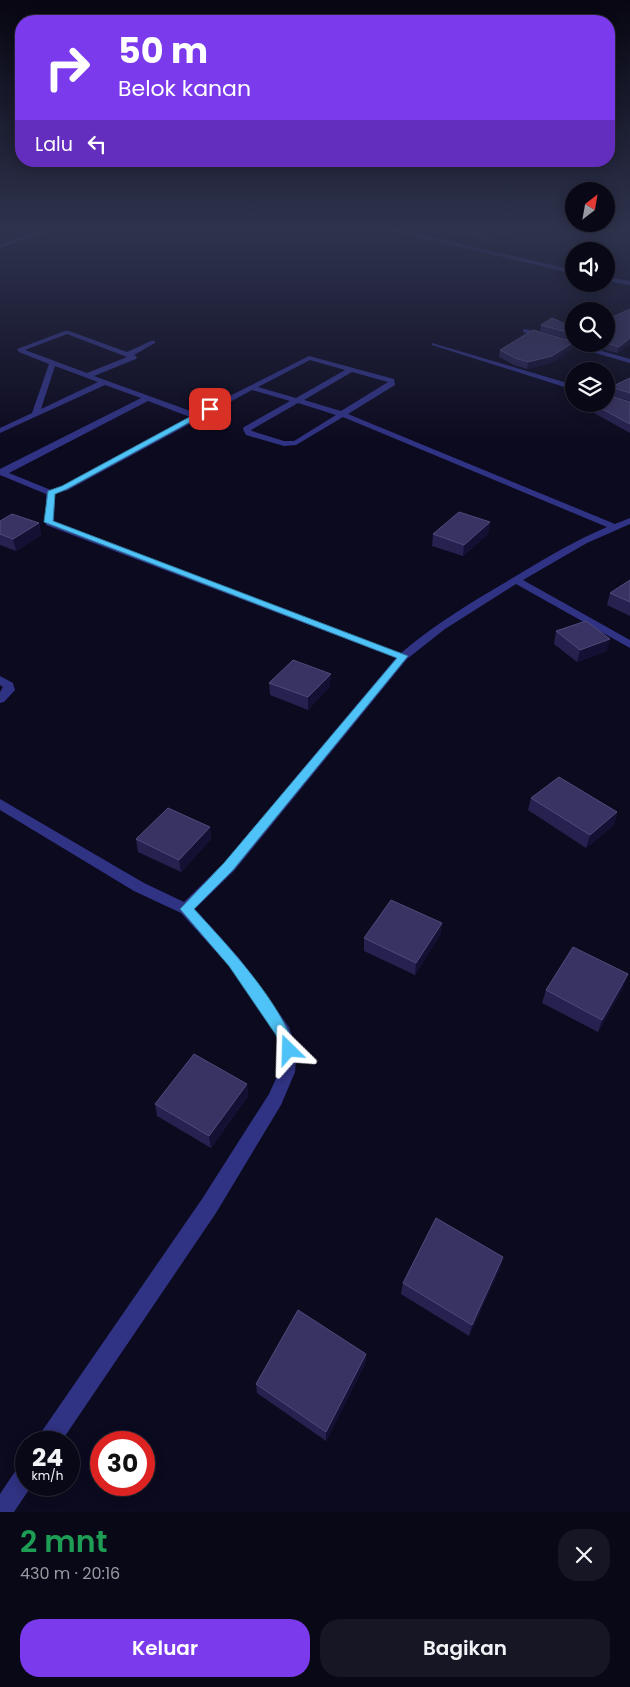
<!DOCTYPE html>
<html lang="id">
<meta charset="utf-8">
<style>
body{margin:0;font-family:Poppins,sans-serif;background:#171624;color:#f1f3f6;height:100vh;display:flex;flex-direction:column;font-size:19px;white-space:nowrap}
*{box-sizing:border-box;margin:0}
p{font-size:16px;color:#999aa1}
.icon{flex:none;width:28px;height:28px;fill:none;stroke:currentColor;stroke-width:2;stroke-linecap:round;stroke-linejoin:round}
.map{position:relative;height:1512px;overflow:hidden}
.details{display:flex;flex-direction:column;background:#090817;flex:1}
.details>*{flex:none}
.top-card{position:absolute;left:15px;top:15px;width:600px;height:152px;border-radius:20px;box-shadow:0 2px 12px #0003,0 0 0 1px #292936;background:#7c3aed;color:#fff;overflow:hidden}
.needle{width:32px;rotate:31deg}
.fabs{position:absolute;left:565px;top:182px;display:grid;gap:10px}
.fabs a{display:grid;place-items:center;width:50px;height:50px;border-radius:50%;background:#090817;box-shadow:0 2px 12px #0003,0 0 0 1px #292936;font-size:25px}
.speed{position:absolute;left:15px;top:1431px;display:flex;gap:10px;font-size:25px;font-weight:700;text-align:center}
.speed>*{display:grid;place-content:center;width:65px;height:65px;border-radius:50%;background:#090817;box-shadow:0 2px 12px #0003,0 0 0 1px #292936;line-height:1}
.speed small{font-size:12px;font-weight:400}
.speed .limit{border:8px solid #d22;background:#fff;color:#111}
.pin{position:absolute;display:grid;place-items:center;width:42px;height:42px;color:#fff;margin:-21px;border-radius:10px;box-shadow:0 2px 8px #0006}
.me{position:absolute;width:55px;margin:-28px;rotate:338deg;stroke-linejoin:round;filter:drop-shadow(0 0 4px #0008)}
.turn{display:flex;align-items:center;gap:18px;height:105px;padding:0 20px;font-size:22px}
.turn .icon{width:65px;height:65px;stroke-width:2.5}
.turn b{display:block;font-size:35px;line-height:42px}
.then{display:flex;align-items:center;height:48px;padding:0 20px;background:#0003;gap:10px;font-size:19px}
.round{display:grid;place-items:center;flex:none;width:52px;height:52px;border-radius:20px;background:#171624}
.summary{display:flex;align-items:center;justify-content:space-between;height:85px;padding:0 20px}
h1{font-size:30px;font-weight:600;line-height:38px;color:#1e9e55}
.primary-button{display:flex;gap:10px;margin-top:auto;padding:10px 20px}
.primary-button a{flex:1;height:58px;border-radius:20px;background:#7c3aed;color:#fff;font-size:20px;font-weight:600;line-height:58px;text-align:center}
.primary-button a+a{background:#171624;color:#f1f3f6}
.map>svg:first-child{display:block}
</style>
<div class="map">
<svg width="630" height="1512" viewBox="0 0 630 1512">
<rect width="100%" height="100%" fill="#0c0a1f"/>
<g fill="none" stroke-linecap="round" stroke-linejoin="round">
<g fill="#303283" fill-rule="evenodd">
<path d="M 46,230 L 54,230 L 0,248 L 0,244 Z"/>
<path d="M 389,230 L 398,230 L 574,270 L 574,274 Z"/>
<path d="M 606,277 L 630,281 L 630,285 L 606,281 Z"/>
<path d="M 525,329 L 630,359 L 630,363 L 523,332 L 523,330 Z"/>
<path d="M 65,331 L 69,331 L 127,352 L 151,341 L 155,341 L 155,343 L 134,355 L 137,357 L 136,359 L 94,376 L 196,413 L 309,356 L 394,379 L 395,385 L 348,414 L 615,524 L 630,518 L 630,524 L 587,543 L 523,580 L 630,640 L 630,648 L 516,584 L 445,629 L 407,659 L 234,871 L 195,909 L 239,958 L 289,1027 L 297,1050 L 295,1072 L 281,1105 L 216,1213 L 61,1442 L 37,1442 L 40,1434 L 202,1199 L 269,1094 L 279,1072 L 281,1050 L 276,1035 L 229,966 L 181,913 L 134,891 L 0,810 L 0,799 L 144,883 L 184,902 L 224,863 L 396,658 L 46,525 L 46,494 L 0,475 L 0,469 L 141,398 L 105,385 L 0,433 L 0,428 L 32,413 L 49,364 L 19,352 L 17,349 ZM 67,334 L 127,357 L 87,373 L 25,350 ZM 310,360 L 345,370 L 296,398 L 258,387 ZM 55,366 L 98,382 L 41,409 ZM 352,372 L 388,382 L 341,411 L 304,400 ZM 252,390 L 290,401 L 244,427 L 243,429 L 246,435 L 284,446 L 296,445 L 343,417 L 607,527 C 572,542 539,562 506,582 C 470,603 434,625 401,653 L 54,522 L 55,494 L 68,490 ZM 148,401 L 190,417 L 62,486 L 51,490 L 9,473 ZM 298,403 L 336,415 L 294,441 L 284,441 L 252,431 L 251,430 Z"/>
<path d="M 432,343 L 574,385 L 574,390 L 432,345 Z"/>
<path d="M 0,676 L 13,683 L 15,690 L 4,702 L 0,703 L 0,692 L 3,687 L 0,685 Z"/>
<path d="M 26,1464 L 26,1485 L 32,1485 L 14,1512 L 0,1512 L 0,1494 L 18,1467 Z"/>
</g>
</g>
<g fill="#26214f">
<path d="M 438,230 L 522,230 L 487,241 Z"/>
<path d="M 630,309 L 630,344 L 617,353 L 583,344 L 606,344 Z"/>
<path d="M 541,325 L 574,328 L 574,341 L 540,331 Z"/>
<path d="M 573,348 L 551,363 L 527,369 L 514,365 L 499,357 L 500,350 Z"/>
<path d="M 630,378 L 630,401 L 609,395 L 611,387 Z"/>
<path d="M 607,395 L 630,402 L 630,433 L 578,404 L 606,404 Z"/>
<path d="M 0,521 L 39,523 L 41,535 L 16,551 L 0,545 Z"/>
<path d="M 490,522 L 488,534 L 463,556 L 432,546 L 433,534 Z"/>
<path d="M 630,580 L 630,616 L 607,605 L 610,593 Z"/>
<path d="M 556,631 L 607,651 L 577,662 L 554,644 Z"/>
<path d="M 269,683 L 330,686 L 308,710 L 270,695 Z"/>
<path d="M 531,798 L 617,812 L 614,825 L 586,848 L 528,810 Z"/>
<path d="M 210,827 L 211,839 L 181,872 L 138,852 L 136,839 Z"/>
<path d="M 442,923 L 440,935 L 415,975 L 364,951 L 364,938 Z"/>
<path d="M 624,986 L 598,1032 L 542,1003 L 546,990 Z"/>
<path d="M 247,1084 L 248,1096 L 211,1148 L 157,1116 L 155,1104 Z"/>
<path d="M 503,1257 L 500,1268 L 469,1336 L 401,1294 L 403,1283 Z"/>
<path d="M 366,1354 L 365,1364 L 326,1441 L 257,1393 L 256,1384 Z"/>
</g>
<g fill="#141034">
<path d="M 488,230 L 522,230 L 487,241 Z"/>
<path d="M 630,338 L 630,344 L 617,353 L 619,347 Z"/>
<path d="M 574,342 L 573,348 L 551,363 L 527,369 L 528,362 Z"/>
<path d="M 490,522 L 488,534 L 463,556 L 464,545 Z"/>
<path d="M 39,523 L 41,535 L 16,551 L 13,539 Z"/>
<path d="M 610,639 L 607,651 L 577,662 L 580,650 Z"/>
<path d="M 331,674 L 330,686 L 308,710 L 308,697 Z"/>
<path d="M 617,812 L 614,825 L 586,848 L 590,835 Z"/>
<path d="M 210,827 L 211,839 L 181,872 L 179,860 Z"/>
<path d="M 442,923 L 440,935 L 415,975 L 416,963 Z"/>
<path d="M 628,974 L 624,986 L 598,1032 L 602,1020 Z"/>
<path d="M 247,1084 L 248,1096 L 211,1148 L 209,1136 Z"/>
<path d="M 503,1257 L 500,1268 L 469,1336 L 472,1325 Z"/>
<path d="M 366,1354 L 365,1364 L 326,1441 L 326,1432 Z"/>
</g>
<g fill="#383362" stroke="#4f4a7b">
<path d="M 630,309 L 630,338 L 619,347 L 606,343 L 606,320 Z"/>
<path d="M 552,318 L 574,328 L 574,334 L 541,325 Z"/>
<path d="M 533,330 L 574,342 L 552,356 L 528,362 L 515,358 L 500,350 Z"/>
<path d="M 630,378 L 630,393 L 611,387 Z"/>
<path d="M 606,392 L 607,395 L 630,402 L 630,424 L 593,404 L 606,404 Z"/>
<path d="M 459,512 L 490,522 L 464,545 L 433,534 Z"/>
<path d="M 12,514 L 39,523 L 13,539 L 0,534 L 0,521 Z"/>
<path d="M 630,580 L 630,602 L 610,593 Z"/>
<path d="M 586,621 L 610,639 L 580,650 L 556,631 Z"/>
<path d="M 293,660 L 331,674 L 308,697 L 269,683 Z"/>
<path d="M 559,777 L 617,812 L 590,835 L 531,798 Z"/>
<path d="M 168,808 L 210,827 L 179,860 L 136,839 Z"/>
<path d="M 391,900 L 442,923 L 416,963 L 364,938 Z"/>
<path d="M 573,947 L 628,974 L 602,1020 L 546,990 Z"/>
<path d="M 194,1054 L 247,1084 L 209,1136 L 155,1104 Z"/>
<path d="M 436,1218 L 503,1257 L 472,1325 L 403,1283 Z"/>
<path d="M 298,1310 L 366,1354 L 326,1432 L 256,1384 Z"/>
</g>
<linearGradient id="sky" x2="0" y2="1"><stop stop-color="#070611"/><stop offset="0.52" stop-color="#2e334d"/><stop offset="1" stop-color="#2e334d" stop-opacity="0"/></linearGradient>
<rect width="630" height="442" fill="url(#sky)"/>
<path fill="#4fc3f7" stroke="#337fa1" d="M 208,407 L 214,409 L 67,489 L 55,494 L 53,521 L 408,656 L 233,870 L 194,909 C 230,948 279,1000 296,1050 L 294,1055 L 289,1057 L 283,1055 L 276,1035 L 229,966 L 180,909 L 224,863 L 397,658 L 44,522 L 48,491 L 62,486 Z"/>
</svg>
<div class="fabs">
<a><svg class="needle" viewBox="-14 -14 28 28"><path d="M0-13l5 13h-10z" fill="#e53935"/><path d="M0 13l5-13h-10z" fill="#999aa1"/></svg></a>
<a><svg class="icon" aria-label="sound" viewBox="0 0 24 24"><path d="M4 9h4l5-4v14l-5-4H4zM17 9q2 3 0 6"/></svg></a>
<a><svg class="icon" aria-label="search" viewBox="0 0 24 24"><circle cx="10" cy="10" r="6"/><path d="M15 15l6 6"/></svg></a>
<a><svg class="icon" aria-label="layers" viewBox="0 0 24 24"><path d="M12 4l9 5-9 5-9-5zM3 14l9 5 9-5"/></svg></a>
</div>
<div class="speed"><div>24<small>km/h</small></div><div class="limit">30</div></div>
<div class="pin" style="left:210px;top:409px;background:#d93025"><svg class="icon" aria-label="arrive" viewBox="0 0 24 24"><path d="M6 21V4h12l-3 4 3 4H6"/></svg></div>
<svg class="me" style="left:289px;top:1050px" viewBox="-20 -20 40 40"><path d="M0-17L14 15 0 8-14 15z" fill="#4fc3f7" stroke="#fff" stroke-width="4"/></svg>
<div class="top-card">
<div class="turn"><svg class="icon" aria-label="right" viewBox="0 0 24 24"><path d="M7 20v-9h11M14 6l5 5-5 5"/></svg><div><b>50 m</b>Belok kanan</div></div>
<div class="then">Lalu<svg class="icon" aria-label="left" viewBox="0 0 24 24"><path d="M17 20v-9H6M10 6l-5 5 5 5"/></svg></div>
</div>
</div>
<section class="details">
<div class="summary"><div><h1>2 mnt</h1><p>430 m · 20:16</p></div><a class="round"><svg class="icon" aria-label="close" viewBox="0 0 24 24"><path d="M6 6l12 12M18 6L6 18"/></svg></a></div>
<div class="primary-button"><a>Keluar</a><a>Bagikan</a></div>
</section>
